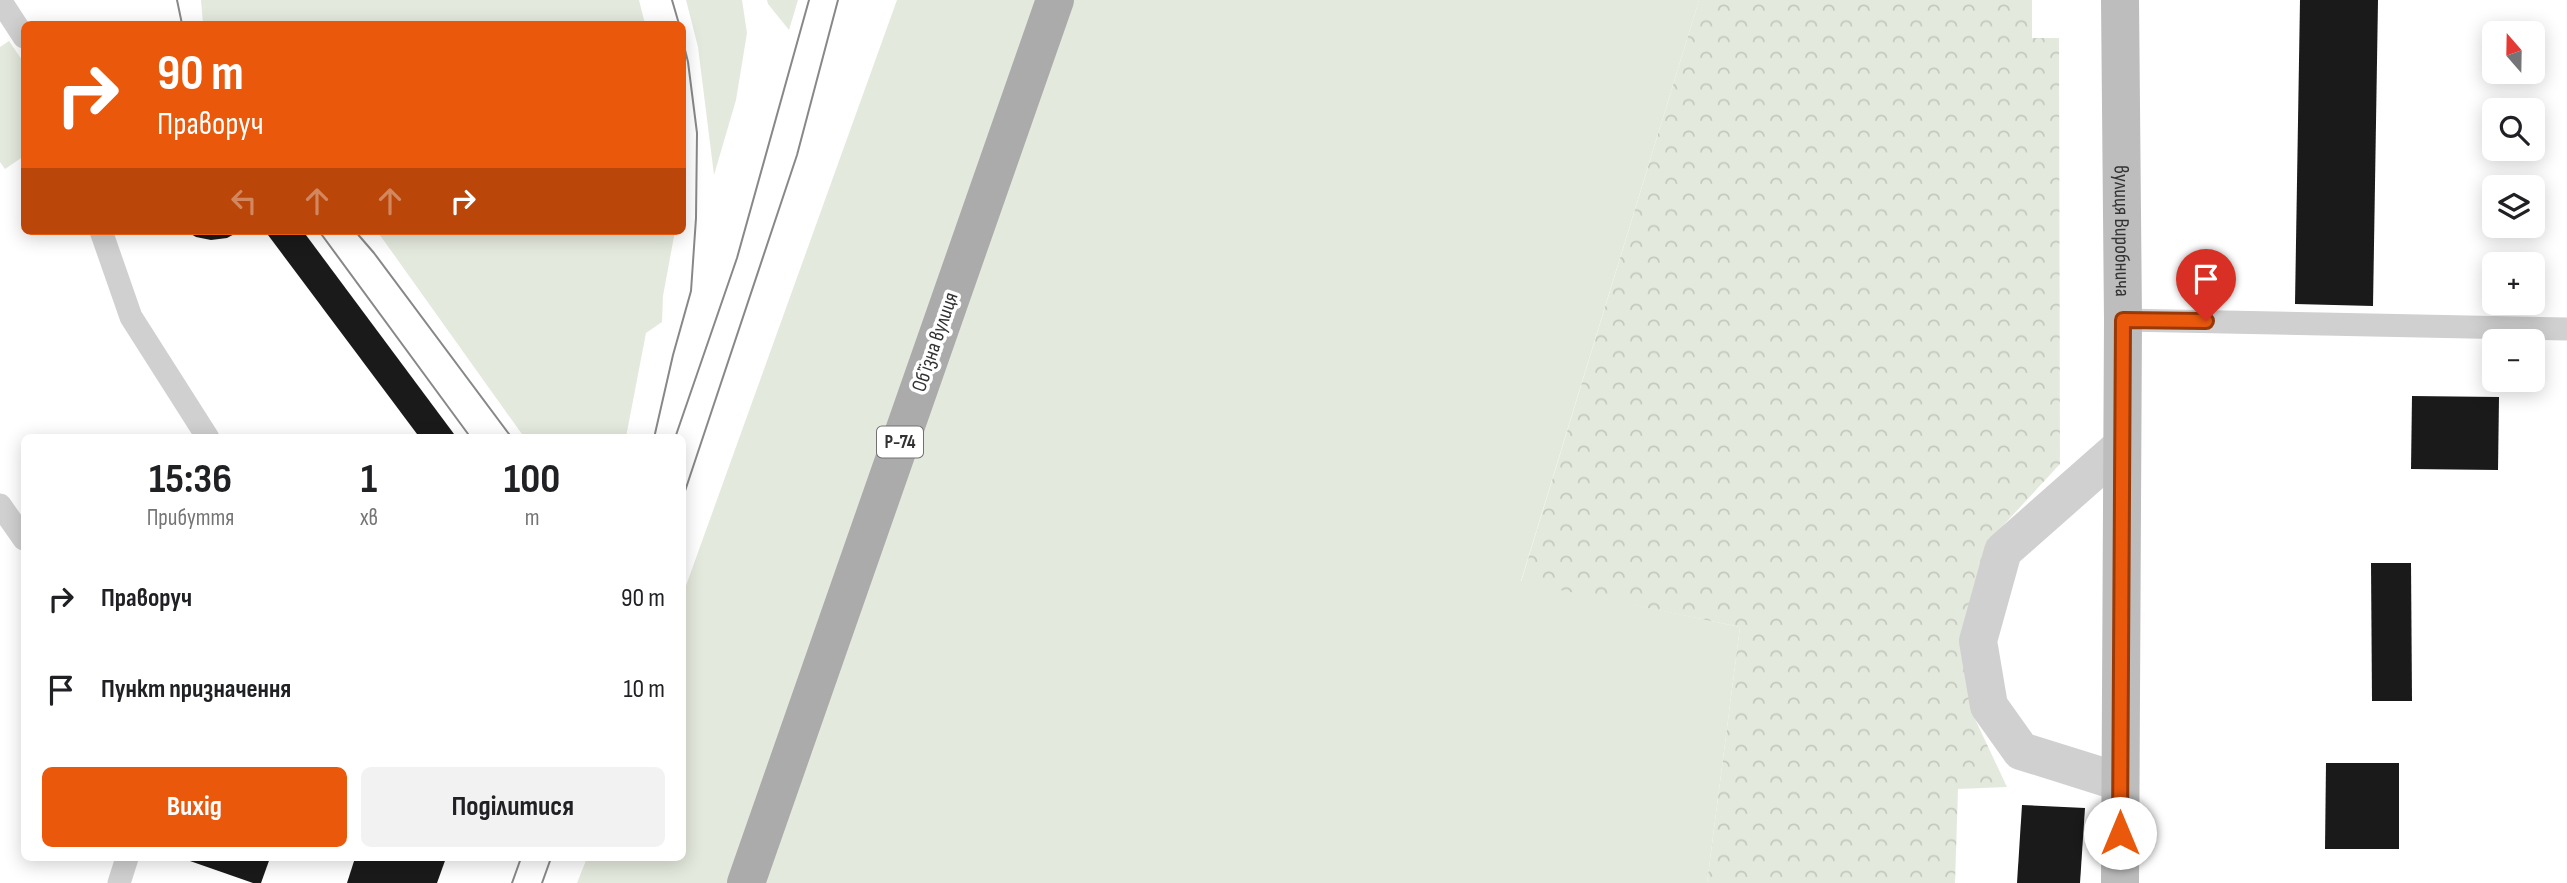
<!DOCTYPE html>
<html lang="uk">
<meta charset="utf-8">
<style>
body{margin:0;font-family:"Sofia Sans Condensed",sans-serif;background:#f2f2f2;color:#202124;height:100vh;display:flex;flex-direction:column;font-size:26px;white-space:nowrap}
*{box-sizing:border-box;margin:0}
p{font-size:23px;color:#757577}
.icon{flex:none;width:38px;height:38px;fill:none;stroke:currentColor;stroke-width:2;stroke-linecap:round;stroke-linejoin:round}
.map{position:relative;flex:1;overflow:hidden}
.panel{position:absolute;left:21px;top:434px;width:665px;height:427px;display:flex;flex-direction:column;background:#fff;border-radius:10px;box-shadow:0 4px 18px #0003}
.panel>*{flex:none}
.guide{position:absolute;left:21px;top:21px;width:665px;height:214px;border-radius:10px;box-shadow:0 4px 18px #0003;background:#ea580c;color:#fff;overflow:hidden}
.needle{width:46px;rotate:340deg}
.controls{position:absolute;left:2482px;top:21px;display:grid;gap:14px}
.controls a{display:grid;place-items:center;width:63px;height:63px;border-radius:10px;background:#fff;box-shadow:0 4px 18px #0003;font-size:35px}
.pin{position:absolute;display:grid;place-items:center;width:60px;height:60px;color:#fff;margin:-72px -30px;border-radius:50% 50% 50% 0;rotate:-45deg;box-shadow:0 0 7px #0007}
.pin .icon{rotate:45deg}
.me{position:absolute;width:77px;margin:-38px;rotate:0deg;stroke-linejoin:round;filter:drop-shadow(0 0 5px #0008)}
.turn{display:flex;align-items:center;gap:24px;height:147px;padding:0 21px;font-size:32px}
.turn .icon{width:91px;height:91px;stroke-width:2.5}
.turn b{display:block;font-size:49px;line-height:60px}
.lanes{display:flex;align-items:center;height:66px;padding:0 21px;background:#0003;justify-content:center;gap:35px;direction:ltr}
.lanes .off{opacity:.35}
.eta{display:flex;justify-content:space-evenly;align-items:center;height:119px;text-align:center}
.eta b{font-size:42px;font-weight:700;line-height:49px}
.primary-button{display:flex;gap:14px;margin-top:auto;padding:14px 21px}
.primary-button a{flex:1;height:80px;border-radius:10px;background:#ea580c;color:#fff;font-size:28px;font-weight:700;line-height:80px;text-align:center}
.primary-button a+a{background:#f2f2f2;color:#202124}
ul{padding:0;list-style:none}
li{display:flex;align-items:center;gap:21px;height:91px;padding:0 21px}
li div{flex:1}
li b{display:block;font-size:26px}
li em{font-style:normal}
.map>svg:first-child{display:block}
</style>
<div class="map">
<svg width="2567" height="883" viewBox="0 0 2567 883">
<defs>
<pattern id="forest-crowns" width="20" height="18" patternUnits="userSpaceOnUse" patternTransform="scale(1.75)"><rect width="20" height="18" fill="#e4e9dd"/><path d="M2 6a3 3 0 1 1 6 0M12 15a3 3 0 1 1 6 0" fill="none" stroke="#c4c8be"/></pattern>
</defs>
<rect width="100%" height="100%" fill="#fff"/>
<g fill="#e4e9dd">
<path d="M 201,0 L 639,0 L 645,24 L 203,24 Z"/>
<path d="M 686,0 L 742,0 L 747,33 L 736,100 L 714,175 L 698,47 Z"/>
<path d="M 767,0 L 798,0 L 789,30 L 768,4 Z"/>
<path d="M 897,0 L 1699,0 L 1521,581 L 1740,627 L 1707,883 L 577,883 L 587,858 L 682,858 L 683,594 Z"/>
<path d="M 9,41 L 24,63 L 24,156 L 5,169 L 0,162 L 0,47 Z"/>
<path d="M 377,231 L 675,231 L 663,296 L 662,322 L 646,333 L 626,437 L 524,437 Z"/>
</g>
<path fill="url(#forest-crowns)" d="M 1699,0 L 2032,0 L 2032,38 L 2059,38 L 2060,464 L 1987,543 L 1975,719 L 2007,787 L 1958,789 L 1955,883 L 1707,883 L 1740,627 L 1521,582 Z"/>
<g fill="#1a1a1a">
<path d="M 2300,0 L 2378,0 L 2373,306 L 2295,304 Z"/>
<path d="M 186,231 L 240,231 L 227,238 L 211,240 L 196,237 Z"/>
<path d="M 265,231 L 303,231 L 457,438 L 420,438 Z"/>
<path d="M 2412,396 L 2499,397 L 2498,470 L 2411,469 Z"/>
<path d="M 2371,563 L 2411,563 L 2412,701 L 2372,701 Z"/>
<path d="M 2326,763 L 2399,763 L 2399,849 L 2325,849 Z"/>
<path d="M 2022,805 L 2085,808 L 2080,883 L 2017,883 Z"/>
<path d="M 192,858 L 270,858 L 261,883 L 253,883 L 190,861 Z"/>
<path d="M 355,858 L 446,858 L 437,883 L 347,883 Z"/>
</g>
<g fill="none" stroke-linecap="round" stroke-linejoin="round">
<g stroke="#d0d0d0" stroke-width="23">
<path d="M 0,0 L 24,37"/>
<path d="M 101,231 L 131,317 L 208,438"/>
<path d="M 2123,320 L 2567,329"/>
<path d="M 0,505 L 24,539"/>
<path d="M 119,883 L 127,858"/>
</g>
<path stroke="#d0d0d0" stroke-width="38" d="M 2120,782 L 2021,751 L 1989,706 L 1978,641 L 2003,551 L 2122,446"/>
<path stroke="#bdbdbd" stroke-width="38" id="s1" d="M 2120,0 L 2123,320 L 2120,883"/>
<path stroke="#ababab" stroke-width="38" d="M 746,883 L 1055,0"/>
<g stroke="#888" stroke-width="2">
<path d="M 177,0 L 182,24"/>
<path d="M 672,0 L 679,24"/>
<path d="M 319,231 L 471,438"/>
<path d="M 355,231 L 374,253 L 512,438"/>
<path d="M 654,438 L 673,355 L 691,291 L 696,218 L 697,133 L 688,62 L 682,38"/>
<path d="M 675,438 L 737,258 L 809,0"/>
<path d="M 682,500 L 797,155 L 838,0"/>
<path d="M 512,883 L 521,858"/>
<path d="M 542,883 L 551,858"/>
</g>
</g>
<g fill="none" stroke-linecap="round" stroke-linejoin="round">
<g stroke="#983908" stroke-width="18">
<path id="route" d="M 2120,833 L 2123,320 L 2206,321"/>
</g>
<use href="#route" stroke="#ea580c" stroke-width="12"/>
</g>
<g text-anchor="middle" dominant-baseline="central" stroke-width="7" stroke-linejoin="round" paint-order="stroke">
<rect fill="#fff" stroke="#707070" stroke-width="2" x="877" y="426.5" width="46" height="31" rx="5"/>
<g font-size="19" font-weight="bold" fill="#333">
<text x="900" y="442">Р-74</text>
</g>
<g font-size="21" fill="#333" stroke="#fff">
<text stroke="none"><textPath href="#s1" startOffset="231">вулиця Виробнича</textPath></text>
<text transform="translate(935 342) rotate(-71)">Обʼїзна вулиця</text>
</g>
</g>
</svg>
<div class="controls">
<a><svg class="needle" viewBox="-14 -14 28 28"><path d="M0-13l5 13h-10z" fill="#e53935"/><path d="M0 13l5-13h-10z" fill="#757577"/></svg></a>
<a><svg class="icon" aria-label="search" viewBox="0 0 24 24"><circle cx="10" cy="10" r="6"/><path d="M15 15l6 6"/></svg></a>
<a><svg class="icon" aria-label="layers" viewBox="0 0 24 24"><path d="M12 4l9 5-9 5-9-5zM3 14l9 5 9-5"/></svg></a>
<a>+</a>
<a>−</a>
</div>
<div class="pin" style="left:2206px;top:321px;background:#d93025"><svg class="icon" aria-label="arrive" viewBox="0 0 24 24"><path d="M6 21V4h12l-3 4 3 4H6"/></svg></div>
<svg class="me" style="left:2120px;top:833px" viewBox="-20 -20 40 40"><circle r="19" fill="#fff"/><path d="M0-13L10 11 0 6-10 11z" fill="#ea580c"/></svg>
<div class="guide">
<div class="turn"><svg class="icon" aria-label="right" viewBox="0 0 24 24"><path d="M7 20v-9h11M14 6l5 5-5 5"/></svg><div><b>90 m</b>Праворуч</div></div>
<div class="lanes"><svg class="icon off" aria-label="left" viewBox="0 0 24 24"><path d="M17 20v-9H6M10 6l-5 5 5 5"/></svg><svg class="icon off" aria-label="ahead" viewBox="0 0 24 24"><path d="M12 20V5M6 11l6-6 6 6"/></svg><svg class="icon off" aria-label="ahead" viewBox="0 0 24 24"><path d="M12 20V5M6 11l6-6 6 6"/></svg><svg class="icon" aria-label="right" viewBox="0 0 24 24"><path d="M7 20v-9h11M14 6l5 5-5 5"/></svg></div>
</div>
<section class="panel">
<div class="eta">
<div><b>15:36</b><p>Прибуття</p></div>
<div><b>1</b><p>хв</p></div>
<div><b>100</b><p>m</p></div>
</div>
<ul>
<li><svg class="icon" aria-label="right" viewBox="0 0 24 24"><path d="M7 20v-9h11M14 6l5 5-5 5"/></svg><div><b>Праворуч</b></div><em>90 m</em></li>
<li><svg class="icon" aria-label="arrive" viewBox="0 0 24 24"><path d="M6 21V4h12l-3 4 3 4H6"/></svg><div><b>Пункт призначення</b></div><em>10 m</em></li>
</ul>
<div class="primary-button"><a>Вихід</a><a>Поділитися</a></div>
</section>
</div>
